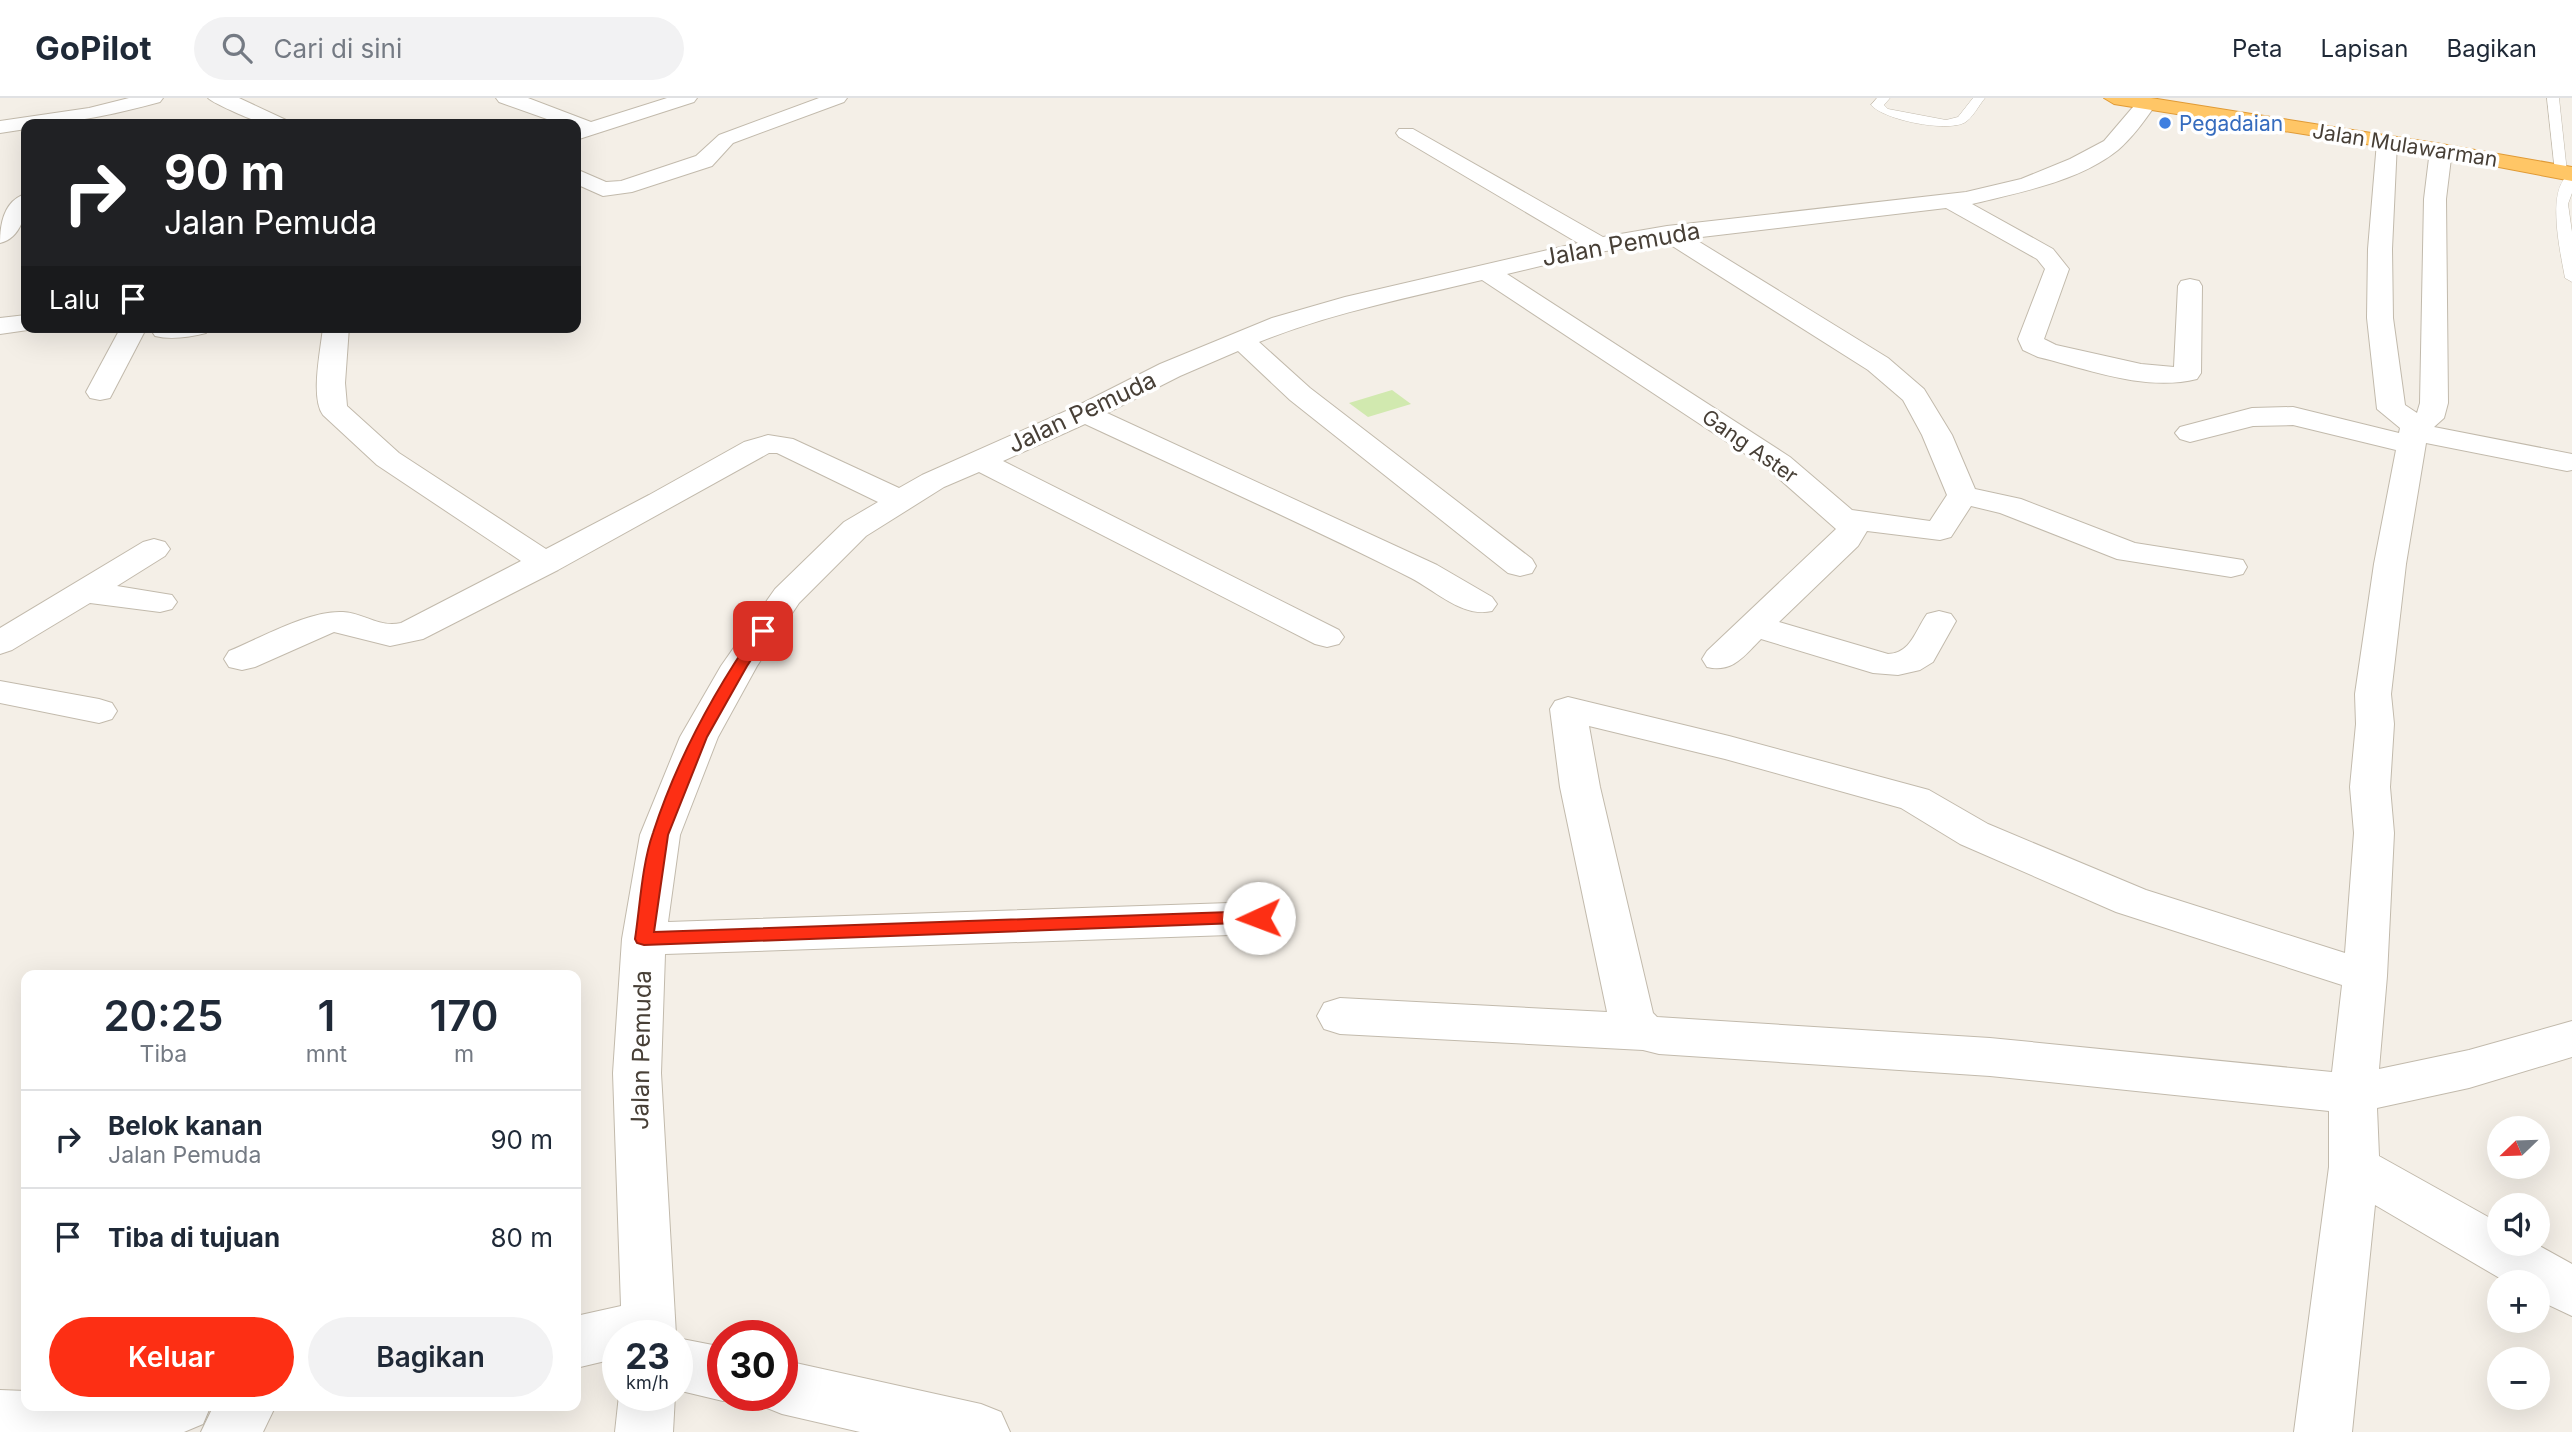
<!DOCTYPE html>
<html lang="id">
<meta charset="utf-8">
<style>
body{margin:0;font-family:Inter,sans-serif;background:#f2f2f3;color:#1f2937;height:100vh;display:flex;flex-direction:column;font-size:26px;white-space:nowrap}
*{box-sizing:border-box;margin:0}
p{font-size:23px;color:#747a83}
.icon{flex:none;width:38px;height:38px;fill:none;stroke:currentColor;stroke-width:2;stroke-linecap:round;stroke-linejoin:round}
.map{position:relative;flex:1;overflow:hidden}
.details{position:absolute;left:21px;top:872px;width:560px;height:441px;display:flex;flex-direction:column;background:#fff;border-radius:14px;box-shadow:0 7px 28px #0002}
.details>*{flex:none}
.top-card{position:absolute;left:21px;top:21px;width:560px;height:214px;border-radius:14px;box-shadow:0 7px 28px #0002;background:#202124;color:#fff;overflow:hidden}
.needle{width:46px;rotate:247deg}
.tools{position:absolute;left:2487px;top:1018px;display:grid;gap:14px}
.tools a{display:grid;place-items:center;width:63px;height:63px;border-radius:50%;background:#fff;box-shadow:0 7px 28px #0002;font-size:35px}
.speed{position:absolute;left:602px;top:1222px;display:flex;gap:14px;font-size:35px;font-weight:700;text-align:center}
.speed>*{display:grid;place-content:center;width:91px;height:91px;border-radius:50%;background:#fff;box-shadow:0 7px 28px #0002;line-height:1}
.speed small{font-size:18px;font-weight:400}
.speed .limit{border:10px solid #d22;background:#fff;color:#111}
.pin{position:absolute;display:grid;place-items:center;width:60px;height:60px;color:#fff;margin:-30px;border-radius:14px;box-shadow:0 4px 10px #0006}
.me{position:absolute;width:77px;margin:-38px;rotate:268deg;stroke-linejoin:round;filter:drop-shadow(0 0 5px #0008)}
.turn{display:flex;align-items:center;gap:24px;height:147px;padding:0 28px;font-size:32px}
.turn .icon{width:91px;height:91px;stroke-width:2.5}
.turn b{display:block;font-size:49px;line-height:60px}
.then{display:flex;align-items:center;height:66px;padding:0 28px;background:#0003;gap:14px;font-size:26px}
.eta{display:flex;justify-content:space-evenly;align-items:center;height:119px;text-align:center}
.eta b{font-size:42px;font-weight:600;line-height:49px}
.action{display:flex;gap:14px;margin-top:auto;padding:14px 28px}
.action a{flex:1;height:80px;border-radius:42px;background:#fd2f14;color:#fff;font-size:28px;font-weight:600;line-height:80px;text-align:center}
.action a+a{background:#f2f2f3;color:#1f2937}
ul{padding:0;list-style:none}
li{display:flex;align-items:center;gap:21px;height:98px;padding:0 28px;border-top:2px solid #e0e1e3}
li div{flex:1}
li b{display:block;font-size:26px}
li em{font-style:normal}
header{display:flex;align-items:center;gap:42px;box-sizing:border-box;height:98px;padding:0 35px;background:#fff;border-bottom:2px solid #e0e1e3}
header strong{font-size:33px}
nav{display:flex;gap:38px;margin-inline-start:auto;font-size:24px}
.search{width:490px;height:63px;background:#f2f2f3;display:flex;align-items:center;gap:18px;box-sizing:border-box;padding:0 24px;border-radius:38px;color:#747a83;font-size:26px}
.map>svg:first-child{display:block}
</style>
<header>
<strong>GoPilot</strong>
<div class="search"><svg class="icon" aria-label="search" viewBox="0 0 24 24"><circle cx="10" cy="10" r="6"/><path d="M15 15l6 6"/></svg>Cari di sini</div>
<nav><a>Peta</a><a>Lapisan</a><a>Bagikan</a></nav>
</header>
<div class="map">
<svg width="2572" height="1334" viewBox="0 0 2572 1334">
<rect width="100%" height="100%" fill="#f4efe7"/>
<path fill="#d1e9af" d="M 1392,292 L 1411,306 L 1368,319 L 1349,305 Z"/>
<g fill="none" stroke-linecap="round" stroke-linejoin="round">
<g stroke="#c2baac" stroke-width="1">
<g id="lane">
<path d="M 1877,0 L 1890,0 L 1884,7 L 1888,11 L 1946,22 L 1958,19 L 1973,0 L 1985,0 C 1979,7 1972,21 1964,25 C 1945,34 1884,22 1871,7 Z"/>
<path d="M 2547,0 L 2559,0 L 2567,74 L 2561,78 L 2555,74 Z"/>
<path d="M 2572,75 L 2572,95 L 2568,106 L 2572,134 L 2572,184 L 2565,180 C 2561,157 2544,86 2572,75 Z"/>
</g>
</g>
<g stroke="#c2baac" stroke-width="2">
<g id="street">
<path d="M 129,0 L 163,0 L 160,4 C 115,16 73,26 26,26 L 26,31 L 0,35 L 0,23 L 89,10 Z"/>
<path d="M 208,0 L 239,0 L 286,22 L 289,26 C 282,26 273,27 266,26 C 258,25 212,5 208,0 Z"/>
<path d="M 496,0 L 528,0 L 591,24 L 667,0 L 697,0 L 694,4 L 576,42 L 576,26 L 561,26 L 499,4 Z"/>
<path d="M 819,0 L 847,0 L 844,4 L 733,45 L 712,68 L 632,94 L 603,98 L 576,86 L 576,71 L 606,84 L 621,83 L 696,58 L 719,37 Z"/>
<path d="M 2146,0 L 2156,6 C 2146,21 2132,40 2118,52 C 2078,84 2020,94 1972,106 L 2053,151 L 2069,171 L 2044,241 L 2056,247 L 2141,266 L 2174,269 L 2178,188 L 2181,183 L 2190,181 L 2199,183 L 2202,188 L 2201,275 L 2197,281 C 2145,294 2088,271 2038,259 L 2023,252 L 2018,241 L 2045,171 L 2037,161 L 1946,110 L 1693,140 L 1888,260 L 1924,291 L 1952,337 L 1975,391 L 2021,401 L 2135,445 L 2243,462 L 2247,469 L 2243,476 L 2231,479 L 2117,461 L 2000,415 L 1971,408 L 1951,439 L 1940,442 L 1867,433 L 1858,448 L 1779,524 L 1888,556 C 1911,555 1915,533 1927,516 L 1939,513 L 1951,516 L 1956,523 L 1933,564 L 1920,572 L 1898,577 L 1873,575 L 1761,541 C 1744,558 1733,575 1707,569 L 1702,561 L 1707,553 L 1836,431 L 1768,371 L 1482,182 C 1407,200 1331,215 1259,244 L 1310,290 L 1532,461 L 1536,468 L 1532,475 L 1520,478 L 1508,475 L 1290,302 L 1238,253 L 1180,278 L 1107,315 L 1437,467 L 1492,499 L 1497,506 L 1492,513 C 1463,520 1436,493 1411,480 C 1304,426 1194,377 1085,326 L 1003,363 L 1339,532 L 1344,539 L 1339,546 L 1327,549 L 1315,546 L 979,374 L 944,389 L 866,438 L 799,505 L 757,568 L 718,639 L 680,737 L 668,824 L 1259,804 L 1274,809 L 1280,820 L 1274,831 L 1259,836 L 665,856 L 661,975 L 676,1237 L 618,1237 L 618,1260 L 576,1270 L 576,1218 L 621,1208 L 613,975 L 622,841 L 640,737 L 680,639 L 721,568 L 775,491 L 844,424 L 878,404 L 777,355 L 769,355 L 558,472 L 423,541 L 390,548 L 334,534 L 255,569 L 242,572 L 229,569 L 224,561 L 229,553 C 261,540 309,512 343,514 C 364,515 379,530 401,525 L 521,463 L 377,367 L 323,317 C 310,299 321,251 323,229 L 349,229 L 345,285 L 347,308 L 399,355 L 546,451 L 649,397 L 744,344 L 768,337 L 793,341 L 899,390 L 922,377 L 1075,309 L 1160,266 L 1272,220 L 1345,199 L 1578,145 L 1399,39 L 1396,35 L 1399,31 L 1413,31 L 1603,139 L 1667,128 L 1966,94 L 2021,81 L 2070,61 L 2104,43 L 2139,2 ZM 1666,144 L 1868,272 L 1903,302 L 1922,337 L 1947,397 L 1930,423 L 1852,412 L 1790,359 L 1507,176 L 1599,154 Z"/>
<path d="M 2387,38 L 2394,40 L 2397,44 L 2392,151 L 2393,220 L 2405,307 L 2417,315 L 2420,305 L 2424,101 L 2430,52 L 2434,48 L 2448,48 L 2452,52 L 2446,101 L 2448,305 L 2444,320 L 2434,329 L 2572,356 L 2572,372 L 2567,373 L 2426,345 L 2406,466 L 2391,596 L 2394,626 L 2390,689 L 2394,735 L 2387,878 L 2379,971 L 2469,952 L 2572,923 L 2572,959 L 2469,990 L 2377,1010 L 2379,1058 L 2499,1125 L 2499,1146 L 2536,1146 L 2572,1166 L 2572,1218 L 2538,1202 L 2538,1185 L 2508,1185 L 2375,1107 L 2352,1334 L 2294,1334 L 2329,1069 L 2329,1013 L 1990,978 L 1659,956 L 1643,952 L 1340,936 L 1324,931 L 1317,918 L 1324,905 L 1340,900 L 1607,914 L 1560,689 L 1550,611 L 1555,603 L 1568,599 L 1729,638 L 1929,692 L 1988,726 L 2146,792 L 2345,855 L 2354,735 L 2350,689 L 2356,626 L 2355,596 L 2374,466 L 2396,352 L 2293,327 L 2253,328 L 2190,344 L 2180,341 L 2175,335 L 2180,329 L 2252,310 L 2293,309 L 2399,335 L 2400,330 L 2377,311 L 2367,220 L 2368,151 L 2377,44 L 2380,40 ZM 1589,628 L 1725,661 L 1901,710 L 1960,746 L 2116,814 L 2342,887 L 2332,974 L 1990,940 L 1657,919 L 1653,915 L 1600,689 Z"/>
<path d="M 26,96 C 27,115 21,140 0,145 C 0,126 4,102 26,96 Z"/>
<path d="M 26,217 L 26,229 L 35,231 L 0,236 L 0,220 Z"/>
<path d="M 121,229 L 147,229 L 110,300 L 100,302 L 90,300 L 86,294 Z"/>
<path d="M 153,229 L 210,229 L 206,235 C 190,239 171,242 155,238 L 151,232 Z"/>
<path d="M 154,441 L 165,444 L 170,451 L 165,458 L 117,488 L 172,497 L 177,504 L 172,511 L 160,514 L 90,505 L 12,552 L 0,556 L 0,530 L 143,444 Z"/>
<path d="M 0,583 L 99,601 L 112,605 L 117,613 L 112,621 L 99,625 L 0,605 Z"/>
<path d="M 677,1240 L 723,1249 L 723,1297 L 738,1297 L 723,1303 L 677,1292 Z"/>
<path d="M 782,1262 L 981,1306 L 1001,1314 L 1010,1334 L 860,1334 L 782,1316 L 762,1308 L 757,1297 L 782,1297 Z"/>
<path d="M 0,1292 L 26,1293 L 26,1307 L 211,1307 L 203,1326 L 184,1334 L 0,1334 Z"/>
<path d="M 619,1297 L 675,1297 L 673,1334 L 615,1334 Z"/>
<path d="M 214,1307 L 276,1307 L 263,1334 L 201,1334 Z"/>
</g>
</g>
<g stroke="#e09a35" stroke-width="2">
<path id="highway" d="M 2104,0 L 2151,0 L 2441,46 L 2572,69 L 2572,83 L 2441,58 L 2114,6 Z"/>
</g>
<use href="#lane" fill="#fff" fill-rule="evenodd"/>
<use href="#street" fill="#fff" fill-rule="evenodd"/>
<use href="#highway" fill="#ffc666" fill-rule="evenodd"/>
</g>
<path fill="#fd2f14" stroke="#a41f0d" stroke-width="2" d="M 763,529 L 770,533 L 747,568 L 707,639 L 668,737 L 654,834 L 1259,813 L 1265,815 L 1267,820 L 1265,824 L 644,847 L 637,845 L 635,841 C 640,808 642,766 653,735 C 677,661 714,593 758,530 Z"/>
<circle fill="#3f7fe0" stroke="#fff" stroke-width="2.5" cx="2165" cy="25" r="7"/>
<g text-anchor="middle" dominant-baseline="central" stroke-width="7" stroke-linejoin="round" paint-order="stroke">
<g font-size="21" fill="#366cbe" stroke="#fff" text-anchor="start">
<text x="2179" y="25">Pegadaian</text>
</g>
<g font-size="21" fill="#473f36" stroke="#fff">
<text transform="translate(2405 47) rotate(9)">Jalan Mulawarman</text>
<text transform="translate(1750 348) rotate(35)">Gang Aster</text>
</g>
<g font-size="24" fill="#473f36" stroke="#fff">
<text transform="translate(1621 146) rotate(-10)">Jalan Pemuda</text>
<text transform="translate(1082 314) rotate(-25)">Jalan Pemuda</text>
<text transform="translate(641 952) rotate(-89)">Jalan Pemuda</text>
</g>
</g>
</svg>
<div class="tools">
<a><svg class="needle" viewBox="-14 -14 28 28"><path d="M0-13l5 13h-10z" fill="#e53935"/><path d="M0 13l5-13h-10z" fill="#747a83"/></svg></a>
<a><svg class="icon" aria-label="sound" viewBox="0 0 24 24"><path d="M4 9h4l5-4v14l-5-4H4zM17 9q2 3 0 6"/></svg></a>
<a>+</a>
<a>−</a>
</div>
<div class="speed"><div>23<small>km/h</small></div><div class="limit">30</div></div>
<div class="pin" style="left:763px;top:533px;background:#d93025"><svg class="icon" aria-label="arrive" viewBox="0 0 24 24"><path d="M6 21V4h12l-3 4 3 4H6"/></svg></div>
<svg class="me" style="left:1259px;top:820px" viewBox="-20 -20 40 40"><circle r="19" fill="#fff"/><path d="M0-13L10 11 0 6-10 11z" fill="#fd2f14"/></svg>
<div class="top-card">
<div class="turn"><svg class="icon" aria-label="right" viewBox="0 0 24 24"><path d="M7 20v-9h11M14 6l5 5-5 5"/></svg><div><b>90 m</b>Jalan Pemuda</div></div>
<div class="then">Lalu<svg class="icon" aria-label="arrive" viewBox="0 0 24 24"><path d="M6 21V4h12l-3 4 3 4H6"/></svg></div>
</div>
<section class="details">
<div class="eta">
<div><b>20:25</b><p>Tiba</p></div>
<div><b>1</b><p>mnt</p></div>
<div><b>170</b><p>m</p></div>
</div>
<ul>
<li><svg class="icon" aria-label="right" viewBox="0 0 24 24"><path d="M7 20v-9h11M14 6l5 5-5 5"/></svg><div><b>Belok kanan</b><p>Jalan Pemuda</p></div><em>90 m</em></li>
<li><svg class="icon" aria-label="arrive" viewBox="0 0 24 24"><path d="M6 21V4h12l-3 4 3 4H6"/></svg><div><b>Tiba di tujuan</b></div><em>80 m</em></li>
</ul>
<div class="action"><a>Keluar</a><a>Bagikan</a></div>
</section>
</div>
